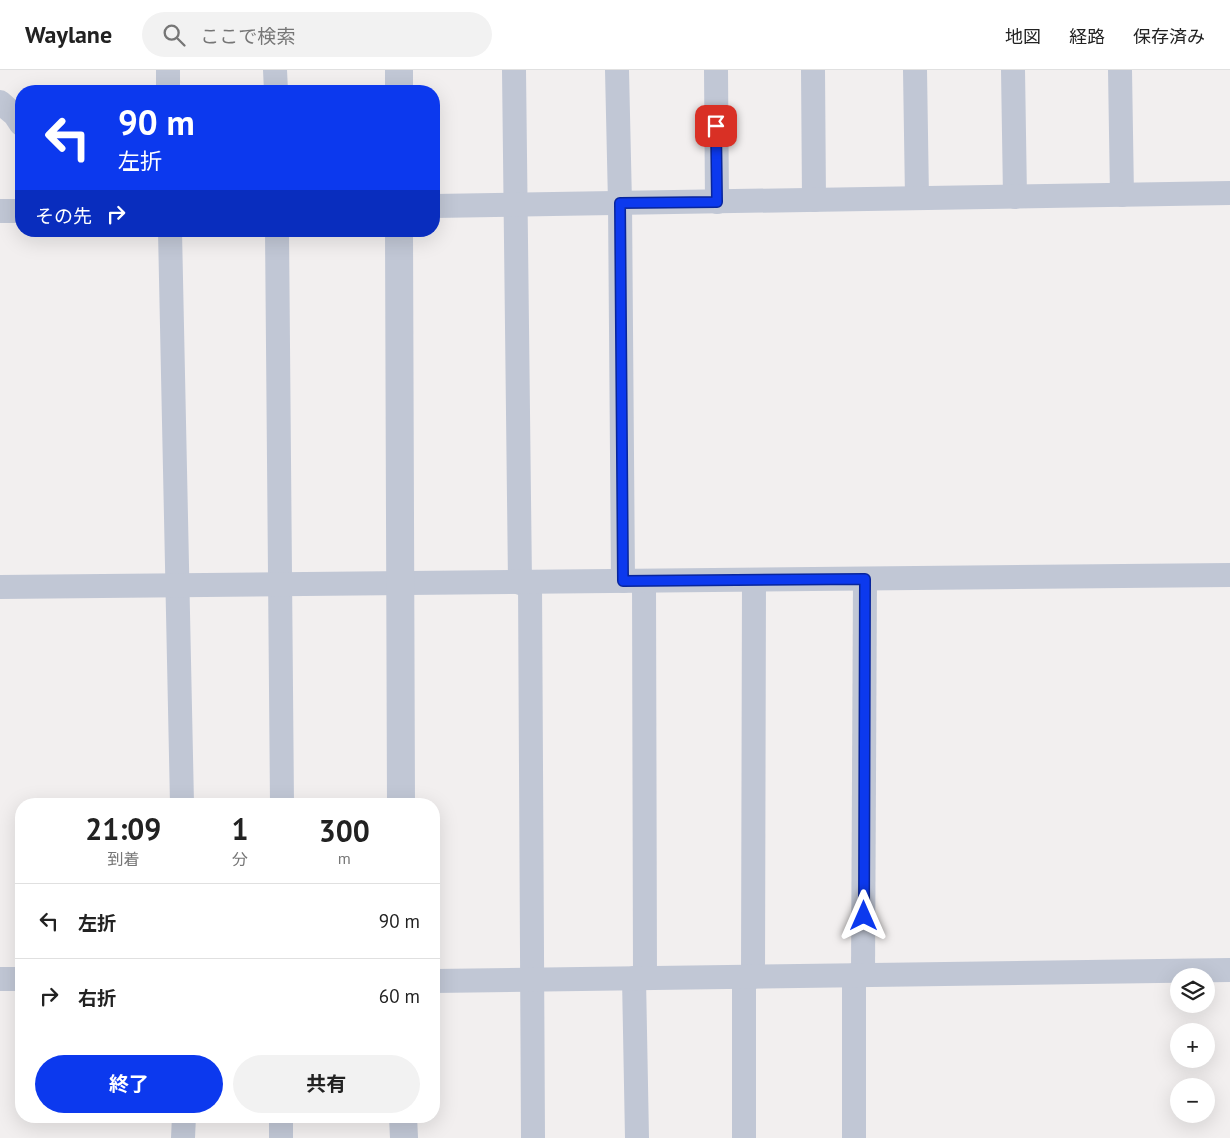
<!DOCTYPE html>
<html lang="ja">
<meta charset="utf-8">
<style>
body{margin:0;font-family:"PT Sans","Noto Sans JP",sans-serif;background:#f2f2f2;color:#222;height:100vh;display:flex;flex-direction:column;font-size:19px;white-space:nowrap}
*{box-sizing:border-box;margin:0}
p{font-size:16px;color:#767676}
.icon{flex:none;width:28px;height:28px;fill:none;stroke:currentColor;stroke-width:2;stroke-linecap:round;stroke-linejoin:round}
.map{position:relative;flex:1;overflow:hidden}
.side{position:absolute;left:15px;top:728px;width:425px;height:325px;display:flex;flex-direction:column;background:#fff;border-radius:20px;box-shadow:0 5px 20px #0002}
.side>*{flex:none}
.hud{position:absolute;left:15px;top:15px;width:425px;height:152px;border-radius:20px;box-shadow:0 5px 20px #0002;background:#0c39ee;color:#fff;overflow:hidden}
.controls{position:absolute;left:1170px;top:898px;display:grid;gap:10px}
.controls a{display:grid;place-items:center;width:45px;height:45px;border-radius:50%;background:#fff;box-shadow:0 5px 20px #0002;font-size:25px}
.pin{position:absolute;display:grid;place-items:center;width:42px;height:42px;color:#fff;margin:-21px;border-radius:10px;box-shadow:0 2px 8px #0006}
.me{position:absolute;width:55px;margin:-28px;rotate:0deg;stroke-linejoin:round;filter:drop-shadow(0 0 4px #0008)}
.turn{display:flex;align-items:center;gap:18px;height:105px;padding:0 20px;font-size:22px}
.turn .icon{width:65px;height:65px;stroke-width:2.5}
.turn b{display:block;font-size:35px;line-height:42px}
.then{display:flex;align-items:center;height:48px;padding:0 20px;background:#0003;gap:10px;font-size:19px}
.eta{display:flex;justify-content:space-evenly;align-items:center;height:85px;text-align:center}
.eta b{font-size:30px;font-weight:700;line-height:35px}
.button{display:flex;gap:10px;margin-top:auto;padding:10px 20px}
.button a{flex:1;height:58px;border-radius:30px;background:#0c39ee;color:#fff;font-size:20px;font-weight:700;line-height:58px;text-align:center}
.button a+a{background:#f2f2f2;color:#222}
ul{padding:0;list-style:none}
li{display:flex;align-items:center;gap:15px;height:75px;padding:0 20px;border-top:1px solid #e0e0e0}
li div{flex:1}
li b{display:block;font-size:19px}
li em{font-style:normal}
header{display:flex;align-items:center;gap:30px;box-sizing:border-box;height:70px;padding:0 25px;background:#fff;border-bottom:1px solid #e0e0e0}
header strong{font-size:24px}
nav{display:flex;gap:28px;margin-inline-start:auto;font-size:18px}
.search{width:350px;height:45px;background:#f2f2f2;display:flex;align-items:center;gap:12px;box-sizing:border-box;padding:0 18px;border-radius:28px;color:#767676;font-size:19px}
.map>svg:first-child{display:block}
</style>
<header>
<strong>Waylane</strong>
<div class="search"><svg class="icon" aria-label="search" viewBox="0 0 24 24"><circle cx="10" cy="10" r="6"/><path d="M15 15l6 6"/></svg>ここで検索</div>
<nav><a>地図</a><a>経路</a><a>保存済み</a></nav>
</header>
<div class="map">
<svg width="1230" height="1068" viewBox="0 0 1230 1068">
<rect width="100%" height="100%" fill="#f2efef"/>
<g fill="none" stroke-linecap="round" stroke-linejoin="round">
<g stroke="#c1c7d5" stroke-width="24">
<path d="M 168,0 L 168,21"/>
<path d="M 275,0 L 276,21"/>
<path d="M 514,0 L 520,513"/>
<path d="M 617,0 L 620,133 L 623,511"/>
<path d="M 716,0 L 717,132"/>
<path d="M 813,0 L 814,130"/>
<path d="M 915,0 L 917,128"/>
<path d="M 1013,0 L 1015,127"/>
<path d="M 1120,0 L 1122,125"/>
<path d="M 0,32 L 15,45 L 21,54"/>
<path d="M 434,136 L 1230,123"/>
<path d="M 0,141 L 21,141"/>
<path d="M 170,161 L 182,734"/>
<path d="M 277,161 L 282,734"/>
<path d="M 644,511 L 645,908"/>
<path d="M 530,512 L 533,1068"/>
<path d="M 0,517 L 1230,505"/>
<path d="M 854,905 L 854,1068"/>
<path d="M 863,905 L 865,509"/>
<path d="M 744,907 L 744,1068"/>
<path d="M 753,907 L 754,510"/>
<path d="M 634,908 L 637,1068"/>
<path d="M 0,909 L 21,909"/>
<path d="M 434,911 L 1230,900"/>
<path d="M 183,1068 L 184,1046"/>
<path d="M 281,1068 L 281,1046"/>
</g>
<g stroke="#c1c7d5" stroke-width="28">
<path d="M 399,0 L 399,21"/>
<path d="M 399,161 L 401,734"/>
<path d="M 403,1046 L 404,1068"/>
</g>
</g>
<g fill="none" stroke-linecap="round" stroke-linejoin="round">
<g stroke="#08259b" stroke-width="12">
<path id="route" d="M 716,56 L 717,132 L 620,133 L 623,511 L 865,509 L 864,846"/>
</g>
<use href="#route" stroke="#0c39ee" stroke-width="9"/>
</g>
</svg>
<div class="controls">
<a><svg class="icon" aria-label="layers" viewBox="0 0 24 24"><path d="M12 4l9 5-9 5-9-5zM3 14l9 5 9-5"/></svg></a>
<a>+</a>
<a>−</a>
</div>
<div class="pin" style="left:716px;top:56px;background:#d93025"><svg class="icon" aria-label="arrive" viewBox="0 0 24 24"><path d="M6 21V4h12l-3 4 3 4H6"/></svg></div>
<svg class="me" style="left:864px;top:846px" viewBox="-20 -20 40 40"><path d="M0-17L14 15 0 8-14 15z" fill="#0c39ee" stroke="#fff" stroke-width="4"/></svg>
<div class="hud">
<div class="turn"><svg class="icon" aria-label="left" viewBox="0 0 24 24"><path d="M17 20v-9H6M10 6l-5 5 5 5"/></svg><div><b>90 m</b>左折</div></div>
<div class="then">その先<svg class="icon" aria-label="right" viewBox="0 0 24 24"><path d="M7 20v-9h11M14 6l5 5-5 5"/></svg></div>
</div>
<section class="side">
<div class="eta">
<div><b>21:09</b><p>到着</p></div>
<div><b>1</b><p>分</p></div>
<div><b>300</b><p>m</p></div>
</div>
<ul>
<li><svg class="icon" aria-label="left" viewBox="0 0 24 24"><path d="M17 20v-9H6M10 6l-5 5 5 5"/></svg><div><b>左折</b></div><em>90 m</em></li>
<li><svg class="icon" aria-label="right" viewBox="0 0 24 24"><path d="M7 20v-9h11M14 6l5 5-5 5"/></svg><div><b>右折</b></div><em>60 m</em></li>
</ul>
<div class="button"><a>終了</a><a>共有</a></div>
</section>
</div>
